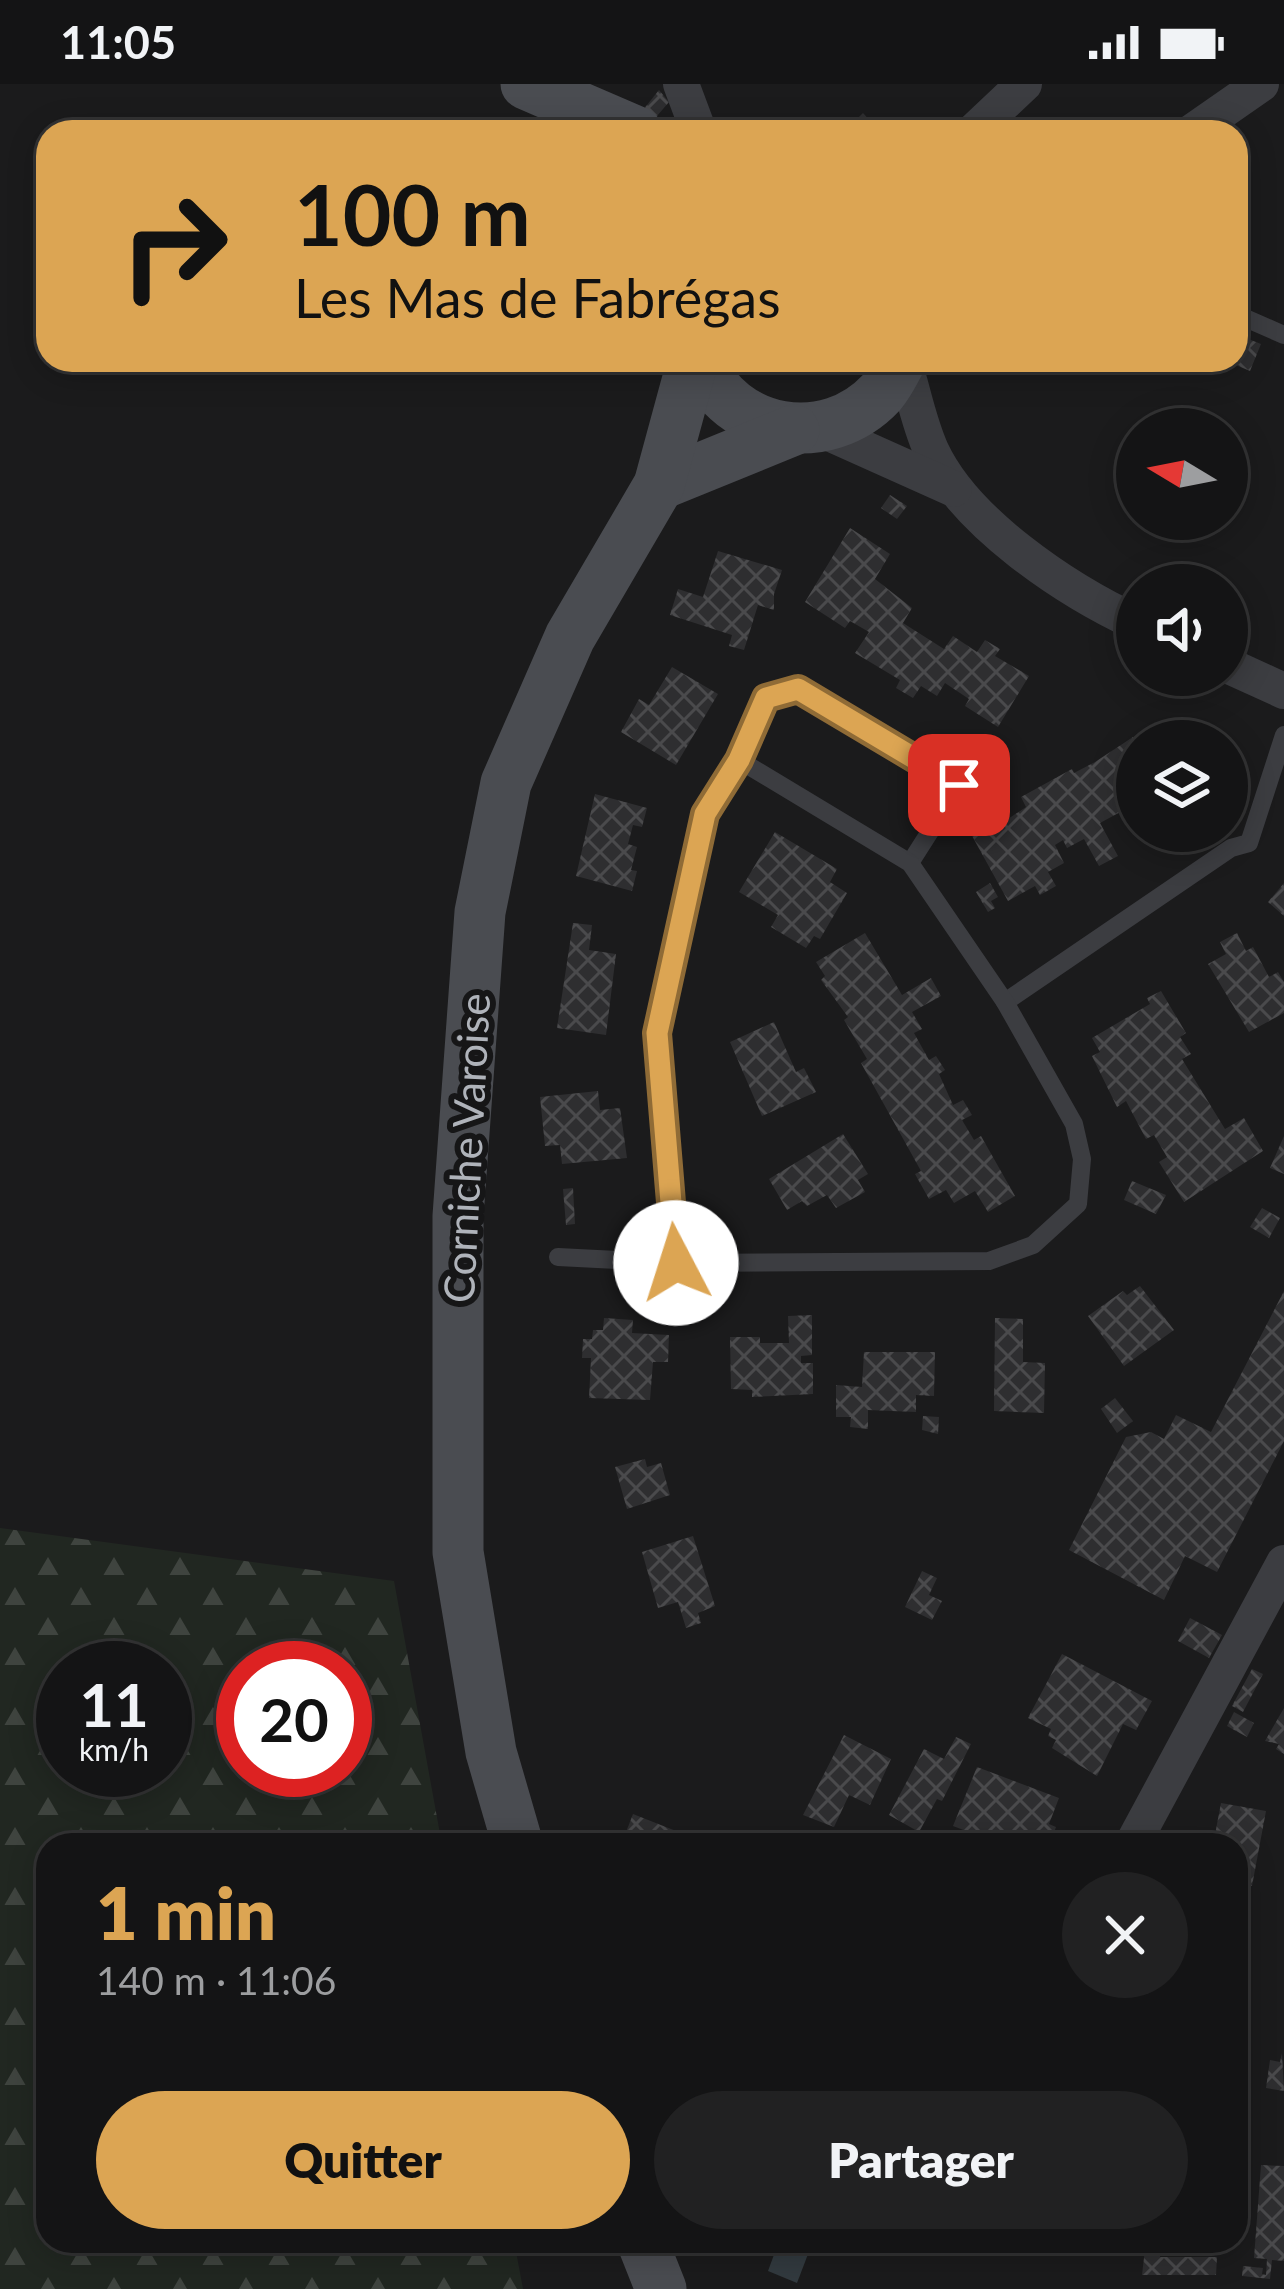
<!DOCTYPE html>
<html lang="fr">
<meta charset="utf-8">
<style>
body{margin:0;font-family:Lato,sans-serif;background:#212122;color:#f1f3f6;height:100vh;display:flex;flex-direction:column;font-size:45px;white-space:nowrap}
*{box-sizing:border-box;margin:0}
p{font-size:39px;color:#9d9ea0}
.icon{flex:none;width:66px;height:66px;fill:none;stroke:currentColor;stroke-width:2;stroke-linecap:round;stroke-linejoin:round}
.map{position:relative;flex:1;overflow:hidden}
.details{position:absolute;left:36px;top:1749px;width:1212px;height:420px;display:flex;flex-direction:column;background:#141415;border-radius:36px;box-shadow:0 6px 30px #0003,0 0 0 3px #333334}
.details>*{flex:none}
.top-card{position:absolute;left:36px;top:36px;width:1212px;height:252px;border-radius:36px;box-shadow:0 6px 30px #0003,0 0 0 3px #333334;background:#dca553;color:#111;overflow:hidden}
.needle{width:78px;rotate:280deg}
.controls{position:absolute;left:1116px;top:324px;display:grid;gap:24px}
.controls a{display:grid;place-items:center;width:132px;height:132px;border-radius:50%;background:#141415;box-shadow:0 6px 30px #0003,0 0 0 3px #333334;font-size:60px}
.speed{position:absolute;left:36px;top:1557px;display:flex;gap:24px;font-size:60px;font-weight:700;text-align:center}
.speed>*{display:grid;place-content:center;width:156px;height:156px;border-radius:50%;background:#141415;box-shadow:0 6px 30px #0003,0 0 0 3px #333334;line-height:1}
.speed small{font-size:30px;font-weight:400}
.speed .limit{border:18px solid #d22;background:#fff;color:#111}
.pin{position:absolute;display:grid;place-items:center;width:102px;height:102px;color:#fff;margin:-51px;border-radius:24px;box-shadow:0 6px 18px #0006}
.me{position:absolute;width:132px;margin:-66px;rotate:355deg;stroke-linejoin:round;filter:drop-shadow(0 0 9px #0008)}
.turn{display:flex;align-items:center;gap:42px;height:252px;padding:0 60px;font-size:54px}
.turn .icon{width:156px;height:156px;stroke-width:2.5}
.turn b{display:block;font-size:84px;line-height:102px}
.round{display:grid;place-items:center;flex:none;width:126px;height:126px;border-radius:63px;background:#212122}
.summary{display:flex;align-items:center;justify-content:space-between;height:204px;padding:0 60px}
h1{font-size:72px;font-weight:800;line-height:90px;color:#dca553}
.cta{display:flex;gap:24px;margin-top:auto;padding:24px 60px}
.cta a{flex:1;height:138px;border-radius:72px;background:#dca553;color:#111;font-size:48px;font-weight:800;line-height:138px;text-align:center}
.cta a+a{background:#212122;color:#f1f3f6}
.status{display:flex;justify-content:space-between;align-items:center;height:84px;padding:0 60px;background:#141415;direction:ltr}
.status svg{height:33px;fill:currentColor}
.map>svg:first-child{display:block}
</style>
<div class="status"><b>11:05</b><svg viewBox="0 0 49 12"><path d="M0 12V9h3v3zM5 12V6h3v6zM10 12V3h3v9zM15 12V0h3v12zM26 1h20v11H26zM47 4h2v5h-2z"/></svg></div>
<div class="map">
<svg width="1284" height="2205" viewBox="0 0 1284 2205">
<defs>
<pattern id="forest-firs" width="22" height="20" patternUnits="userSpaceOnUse" patternTransform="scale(3)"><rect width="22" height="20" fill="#212721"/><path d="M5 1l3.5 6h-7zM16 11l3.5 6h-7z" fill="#3f443f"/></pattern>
<pattern id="building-cross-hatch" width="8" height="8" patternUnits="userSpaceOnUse" patternTransform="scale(3)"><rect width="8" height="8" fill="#2e2e30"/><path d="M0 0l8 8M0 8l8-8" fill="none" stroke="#4a4a4c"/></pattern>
</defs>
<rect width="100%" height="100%" fill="#1b1b1c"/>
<path fill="url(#forest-firs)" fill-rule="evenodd" d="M 0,1444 L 394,1497 L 442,1761 L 48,1761 L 48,2157 L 514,2157 L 523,2205 L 0,2205 ZM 63,1584 L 165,1584 L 165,1686 L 63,1686 ZM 243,1584 L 345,1584 L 345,1686 L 243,1686 Z"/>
<path fill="#323a3f" d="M 779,2157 L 813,2157 L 797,2199 L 768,2187 Z"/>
<g fill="url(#building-cross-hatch)">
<path d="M 659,6 L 669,18 L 657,32 L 643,26 Z"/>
<path d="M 863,29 L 880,48 L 844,48 Z"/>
<path d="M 1236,250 L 1261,260 L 1250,287 L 1224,276 L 1236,276 Z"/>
<path d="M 890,411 L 907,422 L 897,435 L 881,424 Z"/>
<path d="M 850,444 L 890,470 L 875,495 L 912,524 L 903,539 L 944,565 L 953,552 L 977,568 L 985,556 L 1000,565 L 995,572 L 1029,592 L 998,643 L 965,622 L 969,615 L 945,599 L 937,612 L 921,602 L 913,614 L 896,604 L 900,596 L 855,569 L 869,548 L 850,537 L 845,544 L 805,518 Z"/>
<path d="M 718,467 L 782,486 L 774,510 L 774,526 L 758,521 L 744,566 L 729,562 L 732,551 L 670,531 L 678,505 L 703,513 Z"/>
<path d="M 672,583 L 718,610 L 676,681 L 621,648 L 639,615 L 649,621 Z"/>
<path d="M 1133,653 L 1137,660 L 1137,747 L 1124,726 L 1100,739 L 1118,772 L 1099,782 L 1084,755 L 1067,764 L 1063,756 L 1055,761 L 1064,779 L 1048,788 L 1056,802 L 1040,811 L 1035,802 L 1008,817 L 966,741 L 991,727 L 999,741 L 1026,723 L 1021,713 L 1072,685 L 1074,689 L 1095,678 Z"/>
<path d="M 595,710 L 647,724 L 642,743 L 633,741 L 628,760 L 637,763 L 631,786 L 637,787 L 632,807 L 576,792 Z"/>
<path d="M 775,748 L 837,785 L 830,798 L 847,809 L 820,855 L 814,852 L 806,864 L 771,843 L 778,831 L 739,808 Z"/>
<path d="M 990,799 L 998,813 L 991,817 L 995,824 L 988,828 L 976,808 Z"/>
<path d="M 1284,799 L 1284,832 L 1268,818 Z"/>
<path d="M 573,839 L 592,841 L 589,866 L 616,870 L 606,951 L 557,944 Z"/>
<path d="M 865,849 L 902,911 L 931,894 L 941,912 L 912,928 L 922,945 L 914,949 L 929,976 L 936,972 L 945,986 L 939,990 L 953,1021 L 963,1016 L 972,1031 L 962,1036 L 974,1056 L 981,1052 L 1015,1112 L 988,1128 L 975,1107 L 954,1119 L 946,1106 L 929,1115 L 915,1090 L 921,1087 L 861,979 L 867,975 L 844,936 L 848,933 L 821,896 L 825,892 L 816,878 Z"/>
<path d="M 1237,849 L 1246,867 L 1253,863 L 1269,893 L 1278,888 L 1284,898 L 1284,929 L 1249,948 L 1208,880 L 1226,870 L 1220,858 Z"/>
<path d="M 1161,907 L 1186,949 L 1180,953 L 1191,970 L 1182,975 L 1225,1045 L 1244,1034 L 1263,1067 L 1184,1118 L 1159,1078 L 1167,1073 L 1154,1051 L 1146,1055 L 1126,1017 L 1117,1023 L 1092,972 L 1100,968 L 1092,954 L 1150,920 L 1147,914 Z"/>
<path d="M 774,938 L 796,988 L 804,984 L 816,1008 L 762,1032 L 730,958 Z"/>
<path d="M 598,1007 L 600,1026 L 620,1024 L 627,1074 L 562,1080 L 560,1061 L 545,1062 L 540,1013 Z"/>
<path d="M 843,1050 L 868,1090 L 858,1096 L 865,1108 L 836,1124 L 827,1111 L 807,1122 L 802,1117 L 787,1126 L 769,1095 Z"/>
<path d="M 1284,1052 L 1284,1090 L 1270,1084 Z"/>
<path d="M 1132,1097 L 1166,1111 L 1156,1130 L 1124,1116 Z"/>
<path d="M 573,1104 L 575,1140 L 566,1141 L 563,1105 Z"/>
<path d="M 1262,1124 L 1280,1134 L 1269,1154 L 1250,1143 Z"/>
<path d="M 1140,1202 L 1174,1246 L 1124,1282 L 1088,1232 L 1123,1207 L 1127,1211 Z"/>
<path d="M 1284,1207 L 1284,1357 L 1217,1488 L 1185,1472 L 1164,1516 L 1069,1466 L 1126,1353 L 1151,1348 L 1164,1355 L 1176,1331 L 1211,1348 Z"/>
<path d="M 812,1231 L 812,1271 L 801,1272 L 801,1279 L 813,1279 L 813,1310 L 752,1313 L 752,1306 L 731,1305 L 730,1253 L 760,1253 L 760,1259 L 789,1259 L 788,1232 Z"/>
<path d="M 604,1234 L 633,1236 L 632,1249 L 669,1251 L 668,1278 L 653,1278 L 650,1316 L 589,1314 L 591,1274 L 582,1274 L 583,1255 L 592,1255 L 593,1246 L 603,1246 Z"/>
<path d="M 995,1234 L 1023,1235 L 1023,1278 L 1045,1279 L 1044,1329 L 994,1327 Z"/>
<path d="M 864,1268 L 935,1268 L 934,1312 L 916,1311 L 916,1328 L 868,1326 L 868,1345 L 850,1343 L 851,1333 L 836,1333 L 836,1301 L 862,1303 Z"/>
<path d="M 1115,1314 L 1133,1337 L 1117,1349 L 1101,1325 Z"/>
<path d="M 923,1332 L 939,1333 L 938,1350 L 922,1346 Z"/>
<path d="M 645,1375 L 647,1383 L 661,1379 L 670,1411 L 627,1425 L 615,1383 Z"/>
<path d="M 693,1452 L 715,1522 L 698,1529 L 701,1539 L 686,1544 L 678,1518 L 658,1524 L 642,1468 Z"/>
<path d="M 922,1487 L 937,1494 L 929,1511 L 942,1517 L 932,1536 L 905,1523 Z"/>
<path d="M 1190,1534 L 1222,1551 L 1209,1574 L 1178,1557 Z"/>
<path d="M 1062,1570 L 1152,1617 L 1136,1646 L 1123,1640 L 1097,1692 L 1052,1664 L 1056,1656 L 1048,1652 L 1051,1645 L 1028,1634 Z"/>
<path d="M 1252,1585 L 1263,1590 L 1243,1628 L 1232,1622 Z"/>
<path d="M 1284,1624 L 1284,1670 L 1276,1665 L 1279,1660 L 1265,1657 Z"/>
<path d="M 1234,1628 L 1254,1639 L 1247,1653 L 1227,1642 Z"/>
<path d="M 844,1651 L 891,1675 L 870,1721 L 849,1711 L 834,1743 L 803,1731 Z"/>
<path d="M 956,1653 L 971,1660 L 942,1717 L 937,1715 L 919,1748 L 889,1731 L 924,1665 L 944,1675 Z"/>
<path d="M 977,1683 L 1059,1714 L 1049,1740 L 1056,1743 L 1049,1761 L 1003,1761 L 953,1742 Z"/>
<path d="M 1221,1719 L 1266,1727 L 1252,1802 L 1236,1799 L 1236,1761 L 1213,1761 Z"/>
<path d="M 633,1730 L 676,1747 L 670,1761 L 621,1761 Z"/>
<path d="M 1282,1969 L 1284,2007 L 1266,2004 L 1270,1976 L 1280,1978 Z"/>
<path d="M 1261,2081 L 1284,2082 L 1284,2177 L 1272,2176 L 1270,2195 L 1242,2192 L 1243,2182 L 1263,2184 L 1262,2190 L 1266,2191 L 1267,2175 L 1254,2174 Z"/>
<path d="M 1125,2157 L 1162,2157 L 1160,2173 L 1217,2173 L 1216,2191 L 1142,2191 L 1145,2165 L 1125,2165 Z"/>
</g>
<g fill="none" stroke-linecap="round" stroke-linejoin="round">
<g stroke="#3c3d41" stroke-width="18">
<path d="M 1236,230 L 1284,251"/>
<path d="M 739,676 L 766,614 L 798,605 L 959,702 L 910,779"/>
<path d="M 1005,918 L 1231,764 L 1249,759 L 1284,651"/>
<path d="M 558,1173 L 676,1179 L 989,1177 L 1033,1161 L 1078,1120 L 1082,1075 L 1074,1040 L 1005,918 L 910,779 L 739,676 L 705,730 L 657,949 L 676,1179"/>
</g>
<g stroke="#3c3d41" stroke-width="36">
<path d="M 681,0 L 699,48"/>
<path d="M 973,48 L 1024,0"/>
<path d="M 1192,48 L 1261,0"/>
<path d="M 903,276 C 913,306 918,337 931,366 C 965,439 1066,506 1137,539"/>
<path d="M 818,344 L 954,405"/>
<path d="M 1227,581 L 1284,607"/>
<path d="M 1132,1761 L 1284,1479"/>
</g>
<g stroke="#4a4c51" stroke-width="51">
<path d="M 526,0 L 637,48"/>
<path d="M 700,276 C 730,351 827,367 881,309 C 889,300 895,287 901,276"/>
<path d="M 659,401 L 794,346"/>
<path d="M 518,1761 L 491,1668 L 458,1468 L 458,1132 L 480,828 L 506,699 L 570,553 L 659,401 L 693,276"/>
<path d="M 642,2157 L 661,2205"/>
</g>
</g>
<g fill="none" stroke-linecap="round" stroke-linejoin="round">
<g stroke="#8f6b36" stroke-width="30">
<path id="route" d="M 676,1179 L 657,949 L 705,730 L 739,676 L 766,614 L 798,605 L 959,701"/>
</g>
<use href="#route" stroke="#dca553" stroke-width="21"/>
</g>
<g text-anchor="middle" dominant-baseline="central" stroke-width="12" stroke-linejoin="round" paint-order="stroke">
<g font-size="42" fill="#afb3ba" stroke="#161617">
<text transform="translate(466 1064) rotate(-87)">Corniche Varoise</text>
</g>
</g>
</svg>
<div class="controls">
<a><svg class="needle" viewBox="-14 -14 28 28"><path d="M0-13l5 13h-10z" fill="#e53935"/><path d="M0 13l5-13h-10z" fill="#9d9ea0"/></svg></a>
<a><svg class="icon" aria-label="sound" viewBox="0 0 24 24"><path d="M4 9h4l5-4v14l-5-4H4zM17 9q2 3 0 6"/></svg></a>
<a><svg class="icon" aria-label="layers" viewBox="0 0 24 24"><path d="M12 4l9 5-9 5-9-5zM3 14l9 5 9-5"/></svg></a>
</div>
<div class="speed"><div>11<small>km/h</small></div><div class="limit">20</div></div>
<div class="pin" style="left:959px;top:701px;background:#d93025"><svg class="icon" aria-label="arrive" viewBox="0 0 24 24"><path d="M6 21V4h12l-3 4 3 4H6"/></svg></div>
<svg class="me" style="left:676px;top:1179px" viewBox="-20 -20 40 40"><circle r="19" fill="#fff"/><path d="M0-13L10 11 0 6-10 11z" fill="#dca553"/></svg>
<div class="top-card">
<div class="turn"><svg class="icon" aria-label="right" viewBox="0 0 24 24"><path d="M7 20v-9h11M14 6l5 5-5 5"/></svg><div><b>100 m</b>Les Mas de Fabrégas</div></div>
</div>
<section class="details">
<div class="summary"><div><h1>1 min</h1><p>140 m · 11:06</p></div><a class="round"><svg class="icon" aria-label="close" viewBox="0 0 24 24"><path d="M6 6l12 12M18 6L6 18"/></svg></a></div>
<div class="cta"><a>Quitter</a><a>Partager</a></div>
</section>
</div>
